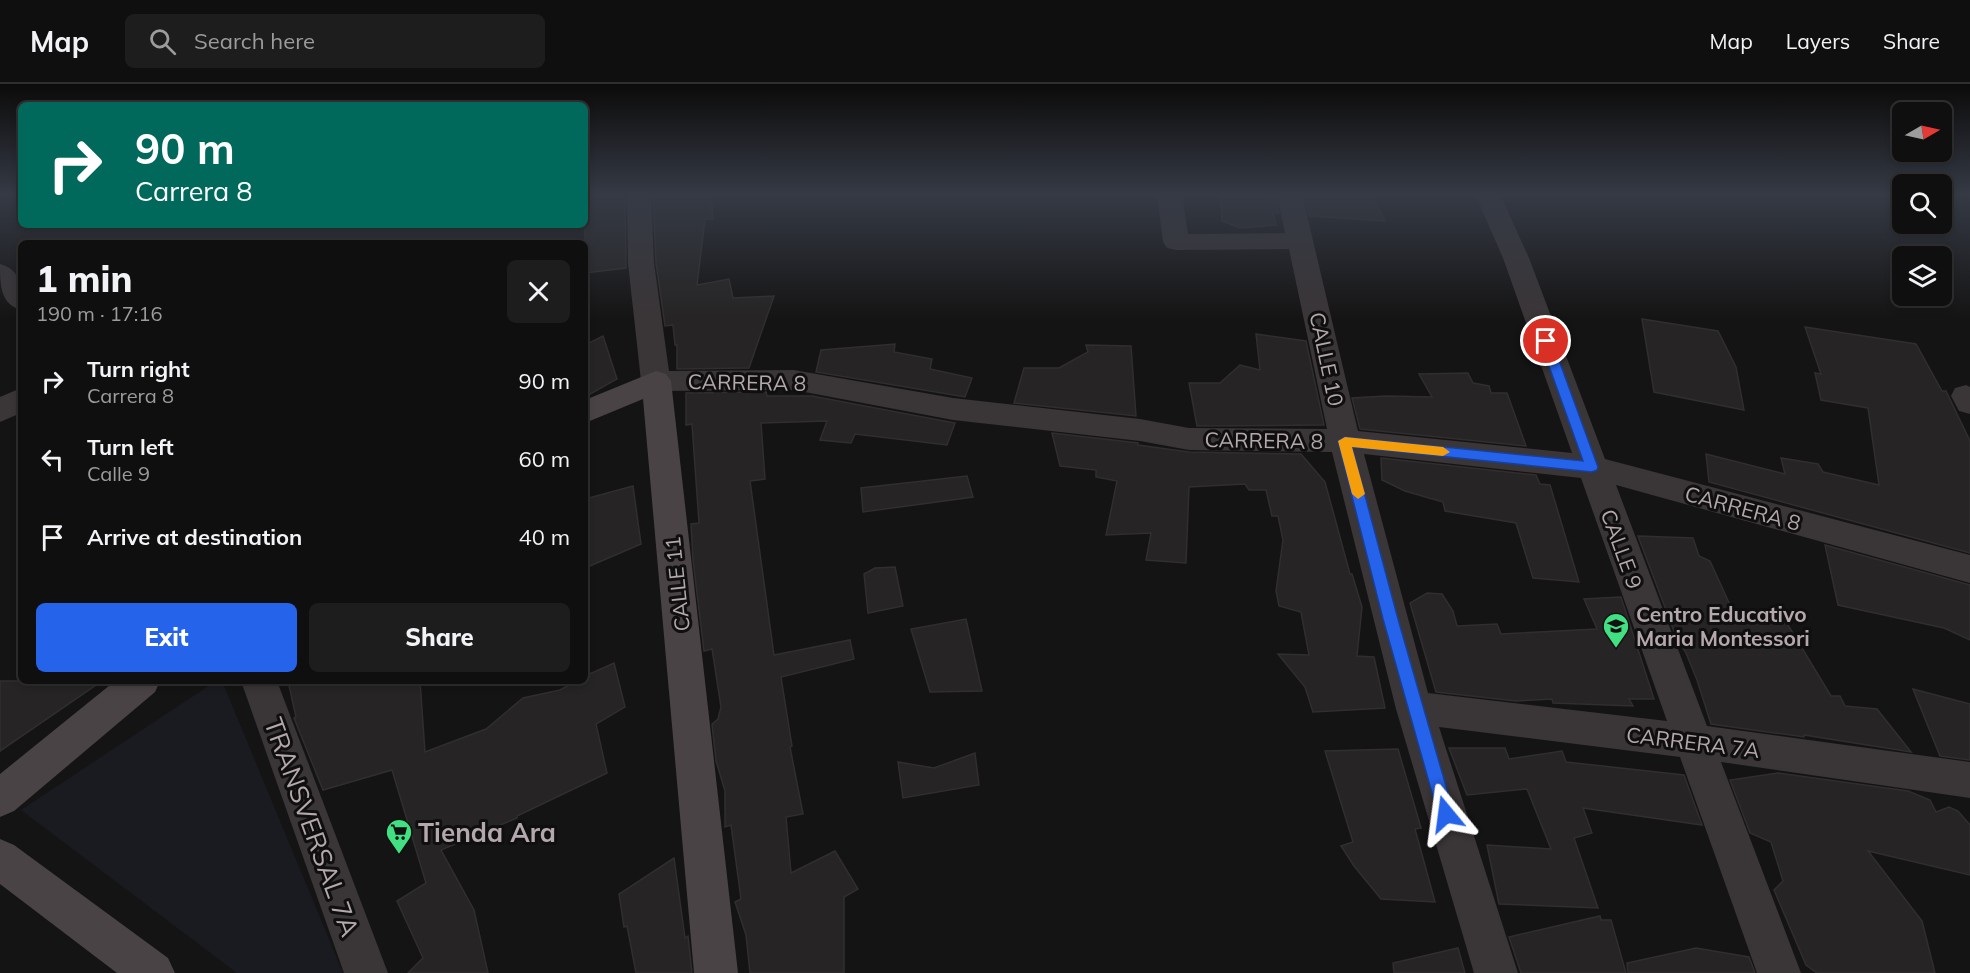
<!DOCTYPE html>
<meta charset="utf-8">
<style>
body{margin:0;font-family:Mulish,sans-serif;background:#1e1d1d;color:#f1f3f6;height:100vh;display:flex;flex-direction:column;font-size:22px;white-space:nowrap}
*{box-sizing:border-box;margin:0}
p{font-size:20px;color:#9c9c9e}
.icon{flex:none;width:33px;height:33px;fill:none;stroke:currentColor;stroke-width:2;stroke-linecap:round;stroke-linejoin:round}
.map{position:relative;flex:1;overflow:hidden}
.panel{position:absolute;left:18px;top:156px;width:570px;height:444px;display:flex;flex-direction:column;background:#100f0f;border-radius:9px;box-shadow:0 3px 9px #0003,0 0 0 2px #302f2f}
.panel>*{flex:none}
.hud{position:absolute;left:18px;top:18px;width:570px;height:126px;border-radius:9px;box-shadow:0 3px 9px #0003,0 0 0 2px #302f2f;background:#00695c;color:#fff;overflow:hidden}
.needle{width:39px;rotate:81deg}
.fabs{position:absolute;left:1892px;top:18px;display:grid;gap:12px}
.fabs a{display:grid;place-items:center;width:60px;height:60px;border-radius:9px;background:#100f0f;box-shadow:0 3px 9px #0003,0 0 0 2px #302f2f;font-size:30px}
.pin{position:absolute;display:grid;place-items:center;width:51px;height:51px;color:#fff;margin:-26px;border:3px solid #fff;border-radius:50%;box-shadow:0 2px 6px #0007}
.me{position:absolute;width:66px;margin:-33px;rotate:344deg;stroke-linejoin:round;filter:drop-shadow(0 0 4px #0008)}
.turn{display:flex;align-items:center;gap:21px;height:126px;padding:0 18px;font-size:27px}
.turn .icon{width:78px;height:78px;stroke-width:2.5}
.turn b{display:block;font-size:42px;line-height:51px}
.round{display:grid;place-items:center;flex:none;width:63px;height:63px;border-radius:9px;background:#1e1d1d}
.overview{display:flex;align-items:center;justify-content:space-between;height:102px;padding:0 18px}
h1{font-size:36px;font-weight:800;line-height:45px}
.cta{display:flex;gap:12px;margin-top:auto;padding:12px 18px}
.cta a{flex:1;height:69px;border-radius:9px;background:#2563eb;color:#fff;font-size:24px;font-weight:800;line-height:69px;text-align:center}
.cta a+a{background:#1e1d1d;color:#f1f3f6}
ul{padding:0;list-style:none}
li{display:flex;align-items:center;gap:18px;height:78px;padding:0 18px}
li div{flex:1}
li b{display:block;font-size:22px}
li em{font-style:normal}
header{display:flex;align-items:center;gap:36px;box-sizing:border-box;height:84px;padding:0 30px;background:#100f0f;border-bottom:2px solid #302f2f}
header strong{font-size:28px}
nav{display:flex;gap:33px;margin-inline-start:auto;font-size:21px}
.search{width:420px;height:54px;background:#1e1d1d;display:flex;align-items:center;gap:15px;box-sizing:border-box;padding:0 21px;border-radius:9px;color:#9c9c9e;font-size:22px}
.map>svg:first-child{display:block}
</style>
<header>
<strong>Map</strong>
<div class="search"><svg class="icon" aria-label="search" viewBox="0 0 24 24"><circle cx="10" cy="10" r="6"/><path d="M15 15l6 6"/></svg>Search here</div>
<nav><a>Map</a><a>Layers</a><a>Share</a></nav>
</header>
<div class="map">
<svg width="1970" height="889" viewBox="0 0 1970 889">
<rect width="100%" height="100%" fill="#151414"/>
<path fill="#1a1b20" d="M 216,597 L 222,597 L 343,889 L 237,889 L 21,726 Z"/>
<g fill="#262424" stroke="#312e2f" stroke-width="1.5">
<path d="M 585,110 L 625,110 L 626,184 L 585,189 Z"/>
<path d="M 653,110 L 711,110 L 713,135 L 705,135 L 697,201 L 729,195 L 733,214 L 774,212 L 749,284 L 677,285 L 677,261 L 675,261 L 673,241 L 665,242 L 656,179 Z"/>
<path d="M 1220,110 L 1269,110 L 1269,114 L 1270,110 L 1275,110 L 1279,129 L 1273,129 L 1276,141 L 1240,144 L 1222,137 Z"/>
<path d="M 1304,110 L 1371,110 L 1385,137 L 1309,132 Z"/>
<path d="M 1642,235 L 1718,247 L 1736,283 L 1744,326 L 1654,308 Z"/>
<path d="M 1805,243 L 1916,260 L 1942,307 L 1946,307 L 1970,357 L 1970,469 L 1709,398 L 1706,370 L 1785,390 L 1781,374 L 1818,380 L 1823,388 L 1879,401 L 1868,324 L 1821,316 L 1815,289 L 1821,290 Z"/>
<path d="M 1256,250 L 1306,257 L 1324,341 L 1197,342 L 1189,299 L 1220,299 L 1240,281 L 1260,286 Z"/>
<path d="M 603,252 L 617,295 L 585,313 L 585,261 Z"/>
<path d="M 895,260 L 894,268 L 932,275 L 930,285 L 972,294 L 965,313 L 816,288 L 821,266 Z"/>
<path d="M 1086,261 L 1131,262 L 1136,332 L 1014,319 L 1024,284 L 1059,284 L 1088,268 Z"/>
<path d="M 1468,289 L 1473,299 L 1489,302 L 1491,309 L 1507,309 L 1526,362 L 1360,345 L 1352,314 L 1386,312 L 1432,313 L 1419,290 Z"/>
<path d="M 766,308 L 767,312 L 812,312 L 955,339 L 947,361 L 855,350 L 851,359 L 820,356 L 827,337 L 761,339 L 765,395 L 750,397 L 774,571 L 850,556 L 854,575 L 781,593 L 792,662 L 790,663 L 803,730 L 786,733 L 791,789 L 835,767 L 858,805 L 844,813 L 844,889 L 750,889 L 746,851 L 735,818 L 741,815 L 731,741 L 725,743 L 725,707 L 716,677 L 712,640 L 718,635 L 721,623 L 712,565 L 704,567 L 693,476 L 691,440 L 699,439 L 692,340 L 686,341 L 686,309 Z"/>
<path d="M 1052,349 L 1138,359 L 1138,361 L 1189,368 L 1301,370 L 1325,398 L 1350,490 L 1352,490 L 1362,523 L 1357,572 L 1374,573 L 1385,624 L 1313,628 L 1305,603 L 1278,570 L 1309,571 L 1301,528 L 1279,522 L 1276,507 L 1283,456 L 1278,432 L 1272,432 L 1266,406 L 1249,406 L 1245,400 L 1189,403 L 1186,479 L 1146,476 L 1151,449 L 1106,451 L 1117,397 L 1096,393 L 1096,386 L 1060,382 Z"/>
<path d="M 1381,374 L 1536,391 L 1540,400 L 1550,401 L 1579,498 L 1533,494 L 1516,439 L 1445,427 L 1443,418 L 1405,407 L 1382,396 Z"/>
<path d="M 967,392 L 973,413 L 863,428 L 861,404 Z"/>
<path d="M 633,402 L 641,460 L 585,484 L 585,415 Z"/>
<path d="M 1638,452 L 1693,454 L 1699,472 L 1710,477 L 1736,534 L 1785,536 L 1831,612 L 1840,612 L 1845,622 L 1877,625 L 1911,668 L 1804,651 L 1804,653 L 1711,640 L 1697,596 L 1686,569 L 1675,550 Z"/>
<path d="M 1825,461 L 1970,501 L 1970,556 L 1944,544 L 1838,521 Z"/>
<path d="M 895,483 L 903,522 L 868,529 L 864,490 L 875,484 Z"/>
<path d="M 1427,509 L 1442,510 L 1453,527 L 1457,542 L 1497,540 L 1501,550 L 1597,545 L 1584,515 L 1621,513 L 1654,615 L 1629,615 L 1633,622 L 1553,619 L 1552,615 L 1516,617 L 1436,608 L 1410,519 Z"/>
<path d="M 966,535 L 982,607 L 930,608 L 911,545 Z"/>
<path d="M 614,579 L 625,623 L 596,640 L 607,689 L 517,732 L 517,734 L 441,766 L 474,826 L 488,889 L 408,889 L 423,874 L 397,817 L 426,799 L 392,686 L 323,706 L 294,634 L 296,633 L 288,597 L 420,597 L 425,668 L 486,645 L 523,614 L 560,606 L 576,597 L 585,597 L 585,592 Z"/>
<path d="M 0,597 L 102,597 L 0,667 Z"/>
<path d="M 1913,605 L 1970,620 L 1970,676 L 1940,672 Z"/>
<path d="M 1449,664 L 1505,664 L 1509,675 L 1562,667 L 1566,678 L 1684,691 L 1702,741 L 1583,724 L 1592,749 L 1574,754 L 1598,824 L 1499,820 L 1487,761 L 1551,765 L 1527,705 L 1467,711 Z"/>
<path d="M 1398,665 L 1421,744 L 1415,745 L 1435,818 L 1381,815 L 1354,782 L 1341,762 L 1353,758 L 1325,667 Z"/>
<path d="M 975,669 L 979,701 L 903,714 L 898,678 L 934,684 Z"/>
<path d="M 1778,689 L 1908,707 L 1930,716 L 1936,728 L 1949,723 L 1958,727 L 1970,741 L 1970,791 L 1868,767 L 1922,837 L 1935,889 L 1817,889 L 1806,881 L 1774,806 L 1783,797 L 1771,758 L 1750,749 L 1730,696 Z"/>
<path d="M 674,774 L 685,854 L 688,852 L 692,889 L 636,889 L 627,842 L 624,843 L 619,810 Z"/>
<path d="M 1600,832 L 1601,836 L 1611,836 L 1626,889 L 1521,889 L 1509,853 Z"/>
<path d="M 1458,864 L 1465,889 L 1394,889 L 1393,879 Z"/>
<path d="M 1696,864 L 1749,873 L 1755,889 L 1628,889 L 1627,879 Z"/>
</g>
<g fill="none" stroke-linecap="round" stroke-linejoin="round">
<g fill="#3a3537" fill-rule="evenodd">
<path d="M 627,110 L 651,110 L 654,179 L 669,287 L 794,286 L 953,314 L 1140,335 L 1189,344 L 1327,345 L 1289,165 L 1176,166 L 1167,164 L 1163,158 L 1157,110 L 1182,110 L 1188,150 L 1285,149 L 1277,110 L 1302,110 L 1358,347 L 1572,369 L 1503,174 L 1475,110 L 1500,110 L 1529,174 L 1605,375 L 1970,471 L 1970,499 L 1616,401 L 1707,642 L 1970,678 L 1970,714 L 1721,678 L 1801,889 L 1757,889 L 1680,673 L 1439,643 L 1518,889 L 1474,889 L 1396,625 L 1332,368 L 1189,366 L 1140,357 L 953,336 L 794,306 L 656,307 L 646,304 L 641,297 L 628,179 ZM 1364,370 L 1581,394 L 1667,637 L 1428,609 Z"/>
<path d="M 0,180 C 23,186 21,206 21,226 C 0,220 0,200 0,180 Z"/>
<path d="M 1966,301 L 1970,303 L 1970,330 L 1959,327 L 1951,312 L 1955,304 Z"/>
<path d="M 21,304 L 21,329 L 0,338 L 0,313 Z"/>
<path d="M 241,597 L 277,597 L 388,889 L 344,889 Z"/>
</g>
<g fill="#4a4346" fill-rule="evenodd">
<path d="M 656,287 L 666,290 L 671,297 L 738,889 L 694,889 L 643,315 L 585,339 L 585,316 Z"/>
<path d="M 115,597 L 160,597 L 155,608 L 14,727 L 0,733 L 0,690 Z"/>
<path d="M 0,755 L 14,761 L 168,874 L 175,889 L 117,889 L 0,800 Z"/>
</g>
</g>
<linearGradient id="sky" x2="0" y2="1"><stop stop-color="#0c0b0b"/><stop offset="0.47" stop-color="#353a45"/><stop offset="1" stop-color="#353a45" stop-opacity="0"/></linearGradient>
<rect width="1970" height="235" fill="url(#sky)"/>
<path fill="#2563eb" stroke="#184099" stroke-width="1.5" d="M 1546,253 L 1552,257 L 1598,383 L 1597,386 L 1592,388 L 1352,363 L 1398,535 L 1454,730 L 1452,735 L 1446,738 L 1440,735 L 1438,730 L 1383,535 L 1338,357 L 1345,353 L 1583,377 L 1540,257 Z"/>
<path fill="#f59e0b" d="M 1345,353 L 1443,363 L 1450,368 L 1443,372 L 1352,363 L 1365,410 L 1358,415 L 1352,410 L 1338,357 Z"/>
<defs>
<g id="school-pin" transform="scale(1.35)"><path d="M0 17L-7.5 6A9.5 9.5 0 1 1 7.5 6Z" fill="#41e083" stroke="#100f0f"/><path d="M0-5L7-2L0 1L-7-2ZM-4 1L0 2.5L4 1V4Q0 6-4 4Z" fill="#111"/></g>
<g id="supermarket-pin" transform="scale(1.35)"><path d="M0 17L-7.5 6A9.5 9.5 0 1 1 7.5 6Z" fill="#41e083" stroke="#100f0f"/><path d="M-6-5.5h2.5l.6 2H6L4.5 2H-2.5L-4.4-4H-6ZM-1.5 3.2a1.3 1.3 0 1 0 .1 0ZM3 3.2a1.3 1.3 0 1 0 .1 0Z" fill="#111"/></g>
</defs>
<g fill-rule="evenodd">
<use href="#school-pin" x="1616" y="542"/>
<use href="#supermarket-pin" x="399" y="748"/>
</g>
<g text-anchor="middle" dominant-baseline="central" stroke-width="6" stroke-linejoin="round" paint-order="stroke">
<g font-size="21" fill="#b4a7ae" stroke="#100f0f">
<text transform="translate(1327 275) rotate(78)">CALLE 10</text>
<text transform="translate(747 298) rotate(1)">CARRERA 8</text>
<text transform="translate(1264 356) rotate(1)">CARRERA 8</text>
<text transform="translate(1743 424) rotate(15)">CARRERA 8</text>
<text transform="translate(1622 465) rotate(70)">CALLE 9</text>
<text transform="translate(677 500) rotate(-96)">CALLE 11</text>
<text transform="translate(1693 658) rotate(7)">CARRERA 7A</text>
</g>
<g font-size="21" font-weight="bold" fill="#b4a7ae" stroke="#100f0f" text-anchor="start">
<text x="1636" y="530">Centro Educativo<tspan x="1636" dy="24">Maria Montessori</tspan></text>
</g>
<g font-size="26" fill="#b4a7ae" stroke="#100f0f">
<text transform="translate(312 743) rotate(70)">TRANSVERSAL 7A</text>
</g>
<g font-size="26" font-weight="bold" fill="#b4a7ae" stroke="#100f0f" text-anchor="start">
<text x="418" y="748">Tienda Ara</text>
</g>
</g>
</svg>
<div class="fabs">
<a><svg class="needle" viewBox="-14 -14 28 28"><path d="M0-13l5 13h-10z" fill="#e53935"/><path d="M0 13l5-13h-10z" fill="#9c9c9e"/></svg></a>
<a><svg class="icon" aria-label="search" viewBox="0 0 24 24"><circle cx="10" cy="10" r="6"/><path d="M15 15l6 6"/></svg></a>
<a><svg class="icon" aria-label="layers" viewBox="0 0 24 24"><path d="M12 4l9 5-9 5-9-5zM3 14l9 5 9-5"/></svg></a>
</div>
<div class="pin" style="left:1546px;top:257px;background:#d93025"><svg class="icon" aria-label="arrive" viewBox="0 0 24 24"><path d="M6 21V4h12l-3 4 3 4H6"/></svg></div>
<svg class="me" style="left:1446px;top:730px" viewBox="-20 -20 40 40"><path d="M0-17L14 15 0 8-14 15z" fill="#2563eb" stroke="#fff" stroke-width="4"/></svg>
<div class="hud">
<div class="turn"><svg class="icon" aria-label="right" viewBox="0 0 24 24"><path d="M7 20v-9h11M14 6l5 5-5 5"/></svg><div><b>90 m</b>Carrera 8</div></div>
</div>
<section class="panel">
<div class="overview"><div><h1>1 min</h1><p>190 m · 17:16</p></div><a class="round"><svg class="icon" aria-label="close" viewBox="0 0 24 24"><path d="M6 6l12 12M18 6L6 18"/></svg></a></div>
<ul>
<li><svg class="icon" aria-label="right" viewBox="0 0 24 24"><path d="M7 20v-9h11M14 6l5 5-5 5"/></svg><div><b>Turn right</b><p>Carrera 8</p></div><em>90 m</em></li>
<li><svg class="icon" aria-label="left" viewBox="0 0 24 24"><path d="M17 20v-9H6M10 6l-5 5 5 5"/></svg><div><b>Turn left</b><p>Calle 9</p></div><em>60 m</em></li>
<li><svg class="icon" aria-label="arrive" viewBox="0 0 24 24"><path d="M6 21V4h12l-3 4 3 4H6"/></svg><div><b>Arrive at destination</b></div><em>40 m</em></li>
</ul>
<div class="cta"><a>Exit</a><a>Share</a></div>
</section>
</div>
